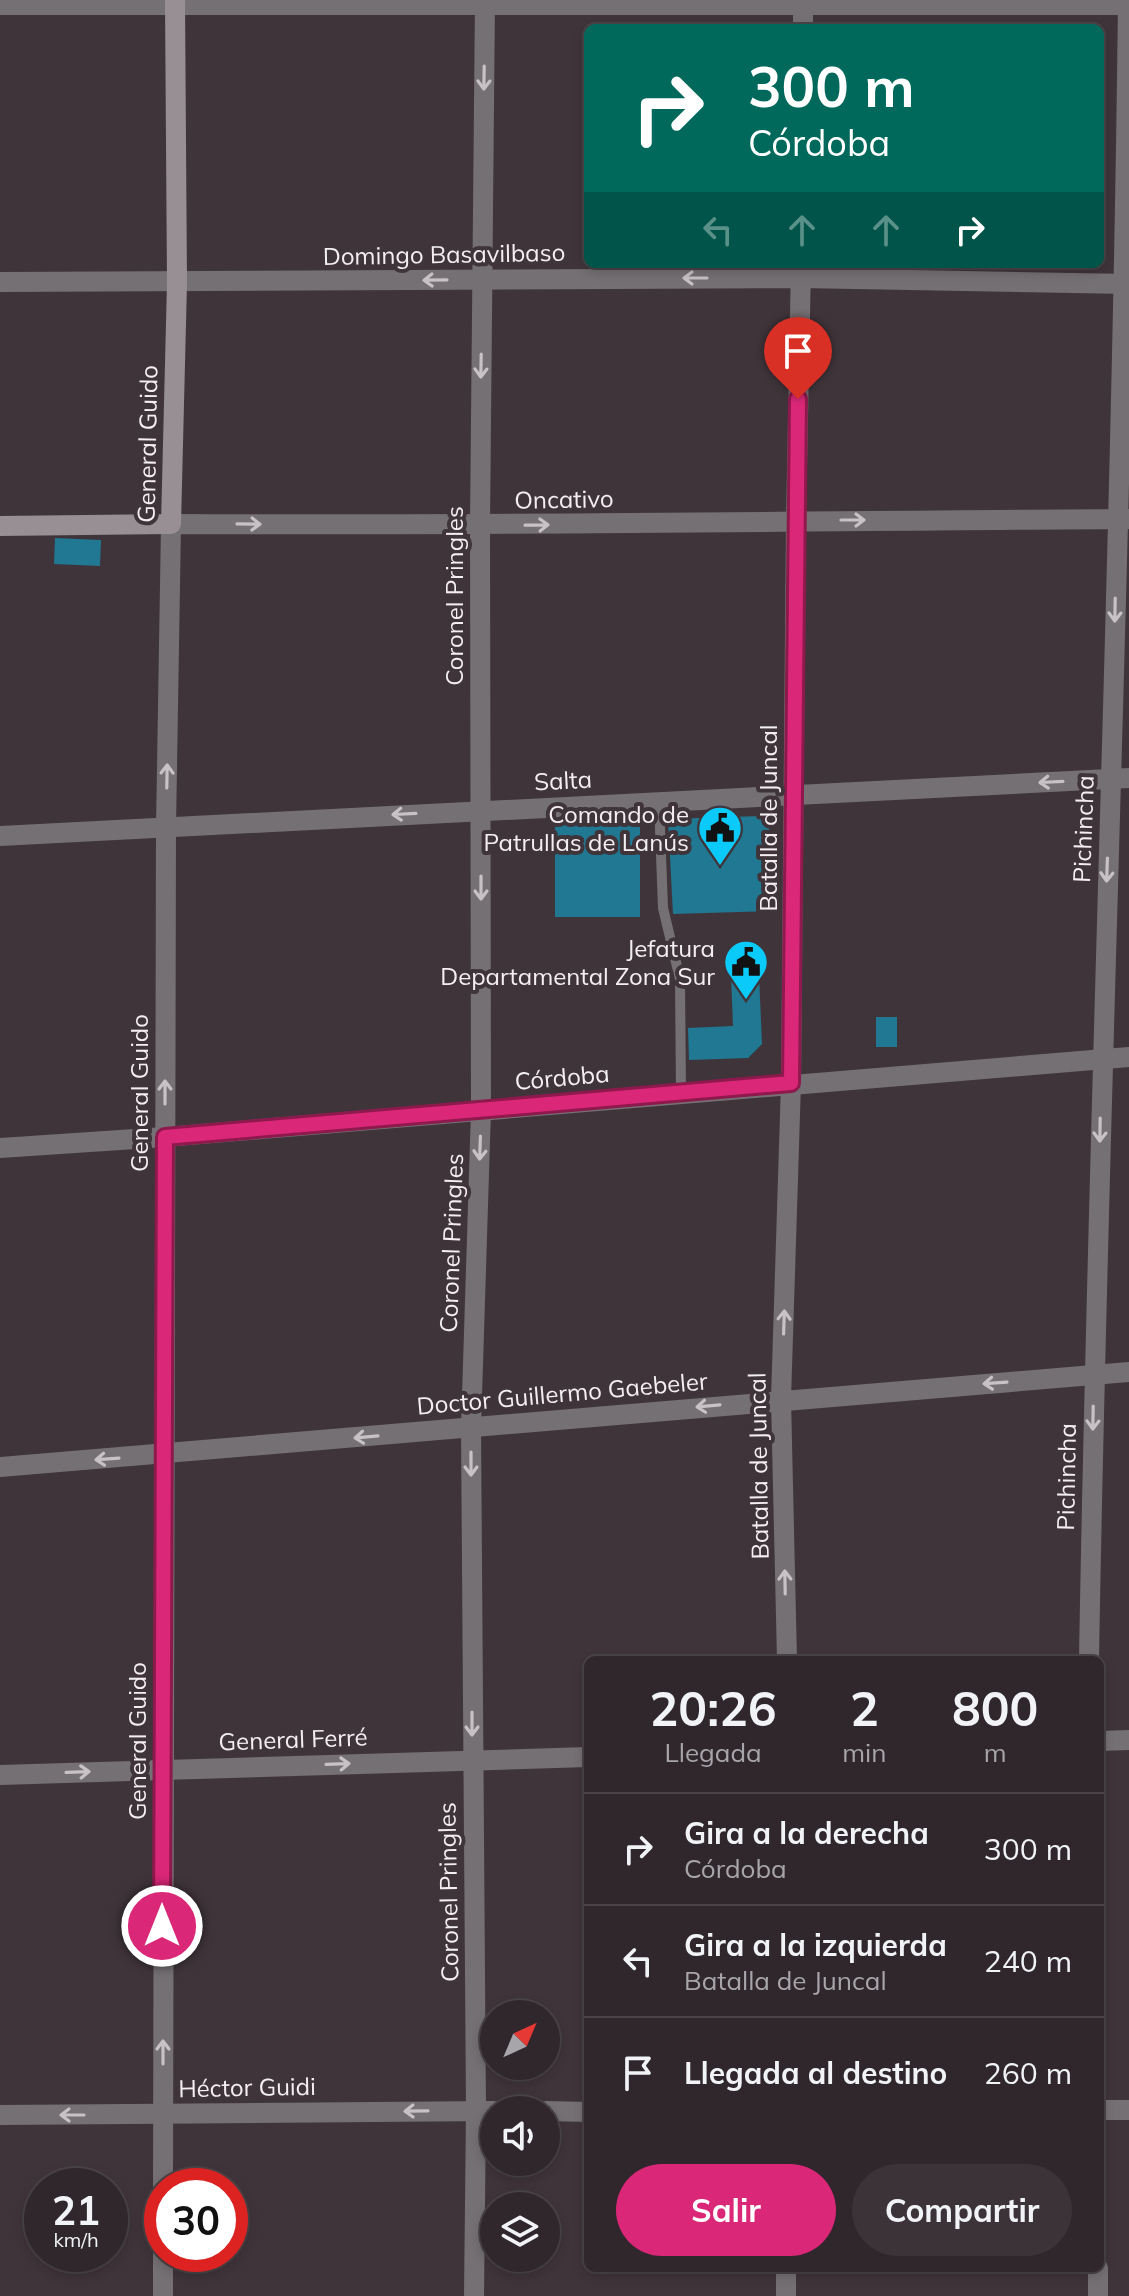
<!DOCTYPE html>
<html lang="es">
<meta charset="utf-8">
<style>
body{margin:0;font-family:Mulish,sans-serif;background:#3b3338;color:#f1f3f6;height:100vh;display:flex;flex-direction:column;font-size:30px;white-space:nowrap}
*{box-sizing:border-box;margin:0}
p{font-size:26px;color:#a7a5a9}
.icon{flex:none;width:44px;height:44px;fill:none;stroke:currentColor;stroke-width:2;stroke-linecap:round;stroke-linejoin:round}
.map{position:relative;flex:1;overflow:hidden}
.drawer{position:absolute;left:584px;top:1656px;width:520px;height:616px;display:flex;flex-direction:column;background:#2f272c;border-radius:12px;box-shadow:0 4px 12px #0003,0 0 0 2px #4a4448}
.drawer>*{flex:none}
.top-card{position:absolute;left:584px;top:24px;width:520px;height:244px;border-radius:12px;box-shadow:0 4px 12px #0003,0 0 0 2px #4a4448;background:#00695c;color:#fff;overflow:hidden}
.needle{width:52px;rotate:44deg}
.tools{position:absolute;left:480px;top:2000px;display:grid;gap:16px}
.tools a{display:grid;place-items:center;width:80px;height:80px;border-radius:50%;background:#2f272c;box-shadow:0 4px 12px #0003,0 0 0 2px #4a4448;font-size:40px}
.speed{position:absolute;left:24px;top:2168px;display:flex;gap:16px;font-size:40px;font-weight:700;text-align:center}
.speed>*{display:grid;place-content:center;width:104px;height:104px;border-radius:50%;background:#2f272c;box-shadow:0 4px 12px #0003,0 0 0 2px #4a4448;line-height:1}
.speed small{font-size:20px;font-weight:400}
.speed .limit{border:12px solid #d22;background:#fff;color:#111}
.pin{position:absolute;display:grid;place-items:center;width:68px;height:68px;color:#fff;margin:-82px -34px;border-radius:50% 50% 50% 0;rotate:-45deg;box-shadow:0 0 8px #0007}
.pin .icon{rotate:45deg}
.me{position:absolute;width:88px;margin:-44px;rotate:0deg;stroke-linejoin:round;filter:drop-shadow(0 0 6px #0008)}
.turn{display:flex;align-items:center;gap:28px;height:168px;padding:0 32px;font-size:36px}
.turn .icon{width:104px;height:104px;stroke-width:2.5}
.turn b{display:block;font-size:56px;line-height:68px}
.lanes{display:flex;align-items:center;height:76px;padding:0 32px;background:#0003;justify-content:center;gap:40px;direction:ltr}
.lanes .off{opacity:.35}
.eta{display:flex;justify-content:space-evenly;align-items:center;height:136px;text-align:center}
.eta b{font-size:48px;font-weight:700;line-height:56px}
.button{display:flex;gap:16px;margin-top:auto;padding:16px 32px}
.button a{flex:1;height:92px;border-radius:48px;background:#db2777;color:#fff;font-size:32px;font-weight:700;line-height:92px;text-align:center}
.button a+a{background:#3b3338;color:#f1f3f6}
ul{padding:0;list-style:none}
li{display:flex;align-items:center;gap:24px;height:112px;padding:0 32px;border-top:2px solid #4a4448}
li div{flex:1}
li b{display:block;font-size:30px}
li em{font-style:normal}
.map>svg:first-child{display:block}
</style>
<div class="map">
<svg width="1129" height="2296" viewBox="0 0 1129 2296">
<rect width="100%" height="100%" fill="#3f343a"/>
<g fill="#217892">
<path d="M 55,538 L 101,540 L 100,566 L 54,564 Z"/>
<path d="M 762,816 L 769,824 L 772,911 L 673,914 L 668,819 Z"/>
<rect x="555" y="822" width="85" height="95"/>
<path d="M 759,975 L 762,1044 L 748,1058 L 689,1060 L 688,1028 L 733,1026 L 731,976 Z"/>
<rect x="876" y="1017" width="21" height="30"/>
</g>
<g fill="none" stroke-linecap="round" stroke-linejoin="round">
<path stroke="#757073" stroke-width="10" d="M 659,802 L 663,908 L 680,979 L 681,1093"/>
<g stroke="#757073" stroke-width="20">
<path d="M 0,5 L 1129,5"/>
<path d="M 803,28 L 803,0"/>
<path d="M 0,282 L 801,278 L 1129,284"/>
<path d="M 0,836 L 1129,778"/>
<path d="M 0,1148 L 165,1137 L 1129,1057"/>
<path d="M 0,1467 L 1129,1372"/>
<path d="M 787,1660 L 781,1399 L 791,1083 L 796,520 L 801,264"/>
<path d="M 1089,1660 C 1098,1107 1122,553 1128,0"/>
<path d="M 1100,1741 L 1129,1740"/>
<path d="M 0,1775 L 588,1757"/>
<path d="M 1100,2110 L 1129,2110"/>
<path d="M 546,2111 L 588,2112"/>
<path d="M 0,2115 L 494,2111"/>
<path d="M 163,2186 L 166,828 L 171,524 C 491,526 810,521 1129,519"/>
<path d="M 163,2254 L 163,2296"/>
<path d="M 1098,2268 L 1098,2296"/>
<path d="M 474,2296 L 476,2111 L 471,1428 L 481,1110 L 480,526 L 485,0"/>
<path d="M 786,2296 L 786,2268"/>
</g>
<path stroke="#988f94" stroke-width="20" d="M 0,526 L 171,524 L 177,283 L 175,0"/>
</g>
<defs><path id="oneway-shaft" d="M-6 0H5M1.5-3L5.5 0L1.5 3" fill="none" stroke-width="1.6" stroke-linecap="round" stroke-linejoin="round" transform="scale(2)"/></defs>
<g stroke="#c8c1c5">
<use href="#oneway-shaft" transform="translate(484 78) rotate(91)"/>
<use href="#oneway-shaft" transform="translate(695 278) rotate(180)"/>
<use href="#oneway-shaft" transform="translate(435 280) rotate(179)"/>
<use href="#oneway-shaft" transform="translate(481 366) rotate(91)"/>
<use href="#oneway-shaft" transform="translate(853 520)"/>
<use href="#oneway-shaft" transform="translate(249 524) rotate(1)"/>
<use href="#oneway-shaft" transform="translate(537 525) rotate(-1)"/>
<use href="#oneway-shaft" transform="translate(1115 610) rotate(91)"/>
<use href="#oneway-shaft" transform="translate(167 776) rotate(-89)"/>
<use href="#oneway-shaft" transform="translate(1051 782) rotate(177)"/>
<use href="#oneway-shaft" transform="translate(404 814) rotate(177)"/>
<use href="#oneway-shaft" transform="translate(1107 870) rotate(92)"/>
<use href="#oneway-shaft" transform="translate(481 888) rotate(90)"/>
<use href="#oneway-shaft" transform="translate(165 1092) rotate(-90)"/>
<use href="#oneway-shaft" transform="translate(1100 1130) rotate(91)"/>
<use href="#oneway-shaft" transform="translate(480 1148) rotate(92)"/>
<use href="#oneway-shaft" transform="translate(784 1322) rotate(-88)"/>
<use href="#oneway-shaft" transform="translate(995 1383) rotate(176)"/>
<use href="#oneway-shaft" transform="translate(708 1406) rotate(175)"/>
<use href="#oneway-shaft" transform="translate(1093 1418) rotate(91)"/>
<use href="#oneway-shaft" transform="translate(366 1437) rotate(175)"/>
<use href="#oneway-shaft" transform="translate(107 1459) rotate(176)"/>
<use href="#oneway-shaft" transform="translate(471 1464) rotate(90)"/>
<use href="#oneway-shaft" transform="translate(785 1582) rotate(-91)"/>
<use href="#oneway-shaft" transform="translate(472 1724) rotate(90)"/>
<use href="#oneway-shaft" transform="translate(338 1764) rotate(-2)"/>
<use href="#oneway-shaft" transform="translate(78 1772) rotate(-2)"/>
<use href="#oneway-shaft" transform="translate(163 2052) rotate(-90)"/>
<use href="#oneway-shaft" transform="translate(416 2111) rotate(179)"/>
<use href="#oneway-shaft" transform="translate(72 2115) rotate(180)"/>
</g>
<g fill="none" stroke-linecap="round" stroke-linejoin="round">
<g stroke="#8e194d" stroke-width="20">
<path id="route" d="M 162,1926 L 165,1137 L 791,1083 L 798,399"/>
</g>
<use href="#route" stroke="#db2777" stroke-width="14"/>
</g>
<defs>
<g id="civic-pin" transform="scale(2.3)"><path d="M0 17L-7.5 6A9.5 9.5 0 1 1 7.5 6Z" fill="#0acafa" stroke="#3f343a"/><path d="M-.6-6.5H3V-4.5H.6V-3L4-1V1h2V6H-6V1h2V-1L-.6-3ZM-1.2 2.5V6h2.4V2.5Z" fill="#111"/></g>
</defs>
<g fill-rule="evenodd">
<use href="#civic-pin" x="720" y="828"/>
<use href="#civic-pin" x="746" y="962"/>
</g>
<g text-anchor="middle" dominant-baseline="central" stroke-width="8" stroke-linejoin="round" paint-order="stroke">
<g font-size="24" fill="#f4edf1" stroke="#3f343a">
<text transform="translate(444 254) rotate(-1)">Domingo Basavilbaso</text>
<text transform="translate(147 444) rotate(-89)">General Guido</text>
<text transform="translate(564 499) rotate(-1)">Oncativo</text>
<text transform="translate(454 596) rotate(-90)">Coronel Pringles</text>
<text transform="translate(563 780) rotate(-3)">Salta</text>
<text transform="translate(768 818) rotate(-90)">Batalla de Juncal</text>
<text transform="translate(1083 829) rotate(-88)">Pichincha</text>
<text transform="translate(562 1077) rotate(-5)">Córdoba</text>
<text transform="translate(139 1093) rotate(-90)">General Guido</text>
<text transform="translate(451 1243) rotate(-88)">Coronel Pringles</text>
<text transform="translate(562 1393) rotate(-5)">Doctor Guillermo Gaebeler</text>
<text transform="translate(758 1466) rotate(-91)">Batalla de Juncal</text>
<text transform="translate(1066 1477) rotate(-89)">Pichincha</text>
<text transform="translate(293 1739) rotate(-2)">General Ferré</text>
<text transform="translate(137 1741) rotate(-90)">General Guido</text>
<text transform="translate(448 1892) rotate(-91)">Coronel Pringles</text>
<text transform="translate(247 2087) rotate(-1)">Héctor Guidi</text>
</g>
<g font-size="24" fill="#f4edf1" stroke="#3f343a" text-anchor="end">
<text x="689" y="814">Comando de<tspan x="689" dy="28">Patrullas de Lanús</tspan></text>
<text x="715" y="948">Jefatura<tspan x="715" dy="28">Departamental Zona Sur</tspan></text>
</g>
</g>
</svg>
<div class="tools">
<a><svg class="needle" viewBox="-14 -14 28 28"><path d="M0-13l5 13h-10z" fill="#e53935"/><path d="M0 13l5-13h-10z" fill="#a7a5a9"/></svg></a>
<a><svg class="icon" aria-label="sound" viewBox="0 0 24 24"><path d="M4 9h4l5-4v14l-5-4H4zM17 9q2 3 0 6"/></svg></a>
<a><svg class="icon" aria-label="layers" viewBox="0 0 24 24"><path d="M12 4l9 5-9 5-9-5zM3 14l9 5 9-5"/></svg></a>
</div>
<div class="speed"><div>21<small>km/h</small></div><div class="limit">30</div></div>
<div class="pin" style="left:798px;top:399px;background:#d93025"><svg class="icon" aria-label="arrive" viewBox="0 0 24 24"><path d="M6 21V4h12l-3 4 3 4H6"/></svg></div>
<svg class="me" style="left:162px;top:1926px" viewBox="-20 -20 40 40"><circle r="17" fill="#db2777" stroke="#fff" stroke-width="3"/><path d="M0-11L8 9 0 5-8 9z" fill="#fff"/></svg>
<div class="top-card">
<div class="turn"><svg class="icon" aria-label="right" viewBox="0 0 24 24"><path d="M7 20v-9h11M14 6l5 5-5 5"/></svg><div><b>300 m</b>Córdoba</div></div>
<div class="lanes"><svg class="icon off" aria-label="left" viewBox="0 0 24 24"><path d="M17 20v-9H6M10 6l-5 5 5 5"/></svg><svg class="icon off" aria-label="ahead" viewBox="0 0 24 24"><path d="M12 20V5M6 11l6-6 6 6"/></svg><svg class="icon off" aria-label="ahead" viewBox="0 0 24 24"><path d="M12 20V5M6 11l6-6 6 6"/></svg><svg class="icon" aria-label="right" viewBox="0 0 24 24"><path d="M7 20v-9h11M14 6l5 5-5 5"/></svg></div>
</div>
<section class="drawer">
<div class="eta">
<div><b>20:26</b><p>Llegada</p></div>
<div><b>2</b><p>min</p></div>
<div><b>800</b><p>m</p></div>
</div>
<ul>
<li><svg class="icon" aria-label="right" viewBox="0 0 24 24"><path d="M7 20v-9h11M14 6l5 5-5 5"/></svg><div><b>Gira a la derecha</b><p>Córdoba</p></div><em>300 m</em></li>
<li><svg class="icon" aria-label="left" viewBox="0 0 24 24"><path d="M17 20v-9H6M10 6l-5 5 5 5"/></svg><div><b>Gira a la izquierda</b><p>Batalla de Juncal</p></div><em>240 m</em></li>
<li><svg class="icon" aria-label="arrive" viewBox="0 0 24 24"><path d="M6 21V4h12l-3 4 3 4H6"/></svg><div><b>Llegada al destino</b></div><em>260 m</em></li>
</ul>
<div class="button"><a>Salir</a><a>Compartir</a></div>
</section>
</div>
